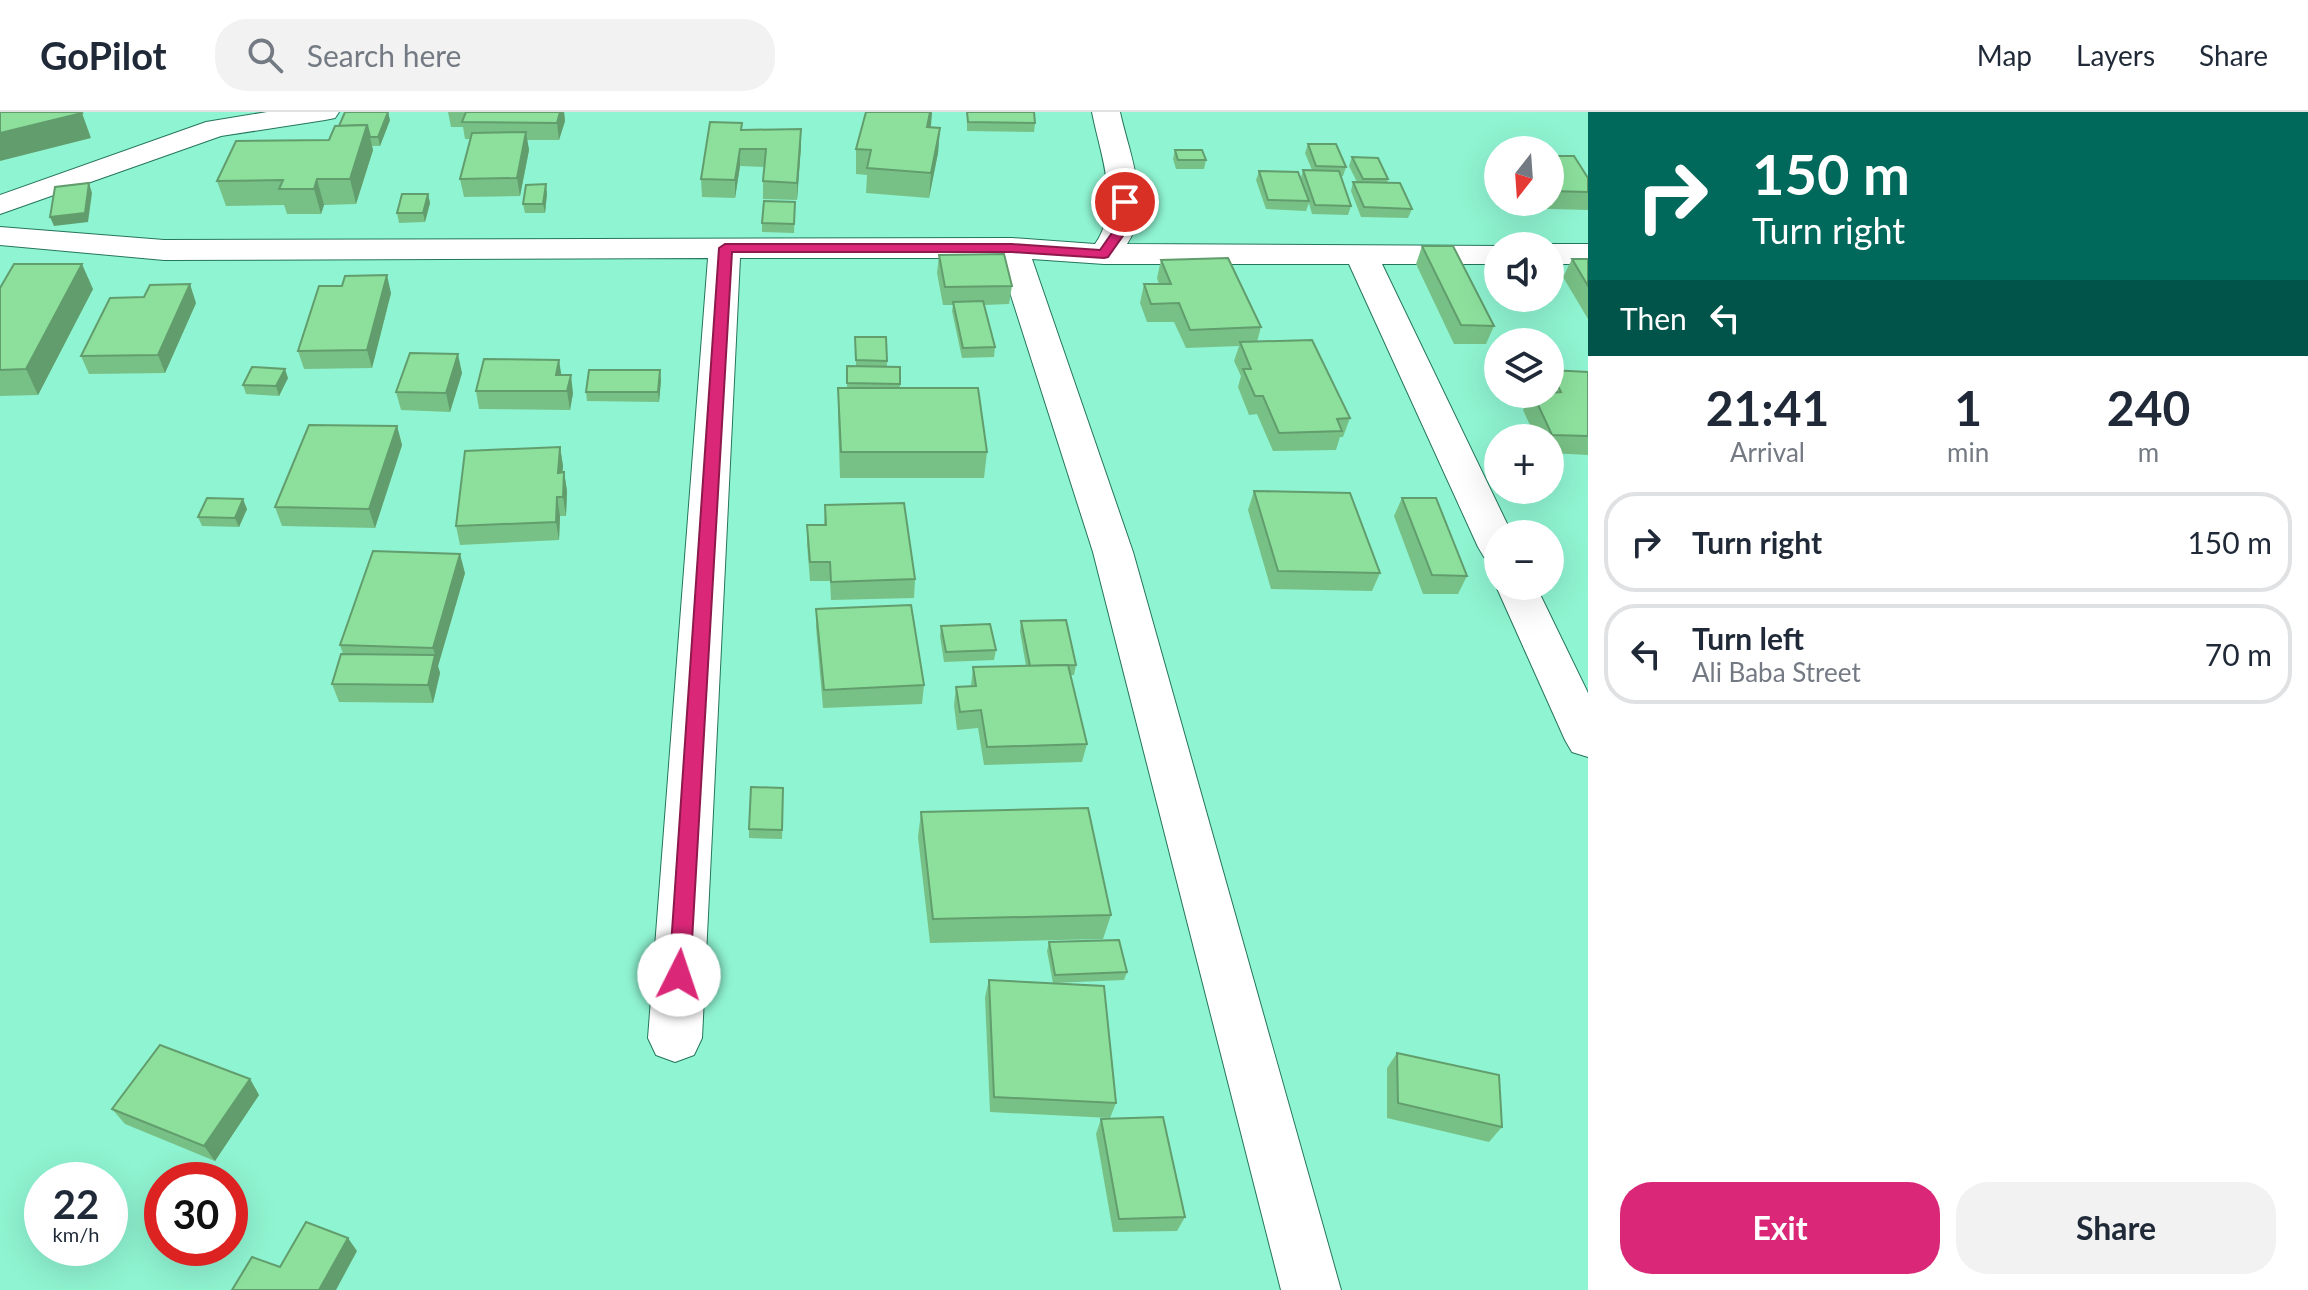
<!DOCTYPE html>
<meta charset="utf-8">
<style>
body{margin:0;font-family:Lato,sans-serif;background:#f2f2f3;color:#1f2937;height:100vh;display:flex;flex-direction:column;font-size:30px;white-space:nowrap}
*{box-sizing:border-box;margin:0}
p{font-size:26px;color:#747a83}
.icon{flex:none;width:44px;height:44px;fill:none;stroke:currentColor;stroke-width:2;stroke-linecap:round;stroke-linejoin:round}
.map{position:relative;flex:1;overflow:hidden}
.side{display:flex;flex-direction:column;background:#fff;width:720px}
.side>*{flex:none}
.banner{background:#00695c;color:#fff;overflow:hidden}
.needle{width:52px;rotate:197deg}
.controls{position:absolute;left:1484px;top:24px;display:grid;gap:16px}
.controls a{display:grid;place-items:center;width:80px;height:80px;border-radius:50%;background:#fff;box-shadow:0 8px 32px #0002;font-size:40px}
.speed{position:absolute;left:24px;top:1050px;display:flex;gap:16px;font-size:40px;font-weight:700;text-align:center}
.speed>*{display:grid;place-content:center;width:104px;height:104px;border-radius:50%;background:#fff;box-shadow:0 8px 32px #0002;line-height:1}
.speed small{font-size:20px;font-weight:400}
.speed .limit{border:12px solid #d22;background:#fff;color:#111}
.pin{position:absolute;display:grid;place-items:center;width:68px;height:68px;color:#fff;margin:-34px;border:4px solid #fff;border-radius:50%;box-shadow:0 2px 8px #0007}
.me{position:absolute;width:88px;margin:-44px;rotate:4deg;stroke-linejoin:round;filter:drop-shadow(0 0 6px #0008)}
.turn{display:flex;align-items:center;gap:28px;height:168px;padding:0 32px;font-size:36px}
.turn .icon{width:104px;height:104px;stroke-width:2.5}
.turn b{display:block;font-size:56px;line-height:68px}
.then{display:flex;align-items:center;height:76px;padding:0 32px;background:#0003;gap:16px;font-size:30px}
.eta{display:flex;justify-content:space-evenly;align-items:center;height:136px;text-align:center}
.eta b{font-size:48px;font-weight:700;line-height:56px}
.button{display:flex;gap:16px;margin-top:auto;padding:16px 32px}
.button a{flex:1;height:92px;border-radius:32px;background:#db2777;color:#fff;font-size:32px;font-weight:700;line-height:92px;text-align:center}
.button a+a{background:#f2f2f3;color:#1f2937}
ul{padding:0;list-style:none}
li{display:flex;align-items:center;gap:24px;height:100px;margin:0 16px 12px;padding:0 16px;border:4px solid #e0e1e3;border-radius:32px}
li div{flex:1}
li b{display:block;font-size:30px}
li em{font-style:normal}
header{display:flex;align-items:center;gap:48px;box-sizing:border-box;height:112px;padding:0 40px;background:#fff;border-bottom:2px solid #e0e1e3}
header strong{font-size:38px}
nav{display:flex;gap:44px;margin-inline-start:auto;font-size:28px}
.search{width:560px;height:72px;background:#f2f2f3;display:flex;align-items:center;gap:20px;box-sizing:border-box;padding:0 28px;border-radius:32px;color:#747a83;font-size:30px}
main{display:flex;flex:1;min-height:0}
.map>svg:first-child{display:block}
</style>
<header>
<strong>GoPilot</strong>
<div class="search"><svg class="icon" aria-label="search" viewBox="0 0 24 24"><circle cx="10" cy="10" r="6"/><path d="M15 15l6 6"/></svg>Search here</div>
<nav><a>Map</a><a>Layers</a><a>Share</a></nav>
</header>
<main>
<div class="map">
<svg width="1588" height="1178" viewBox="0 0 1588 1178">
<rect width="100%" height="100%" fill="#8ff4d1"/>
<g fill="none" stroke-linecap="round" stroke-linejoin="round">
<g stroke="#24755d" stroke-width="2">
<g id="minor">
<path d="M 267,0 L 339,0 L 335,6 L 325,8 L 221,24 L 0,102 L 0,83 L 206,10 Z"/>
<path d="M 1092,0 L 1120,0 C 1129,42 1153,94 1127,132 L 1504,134 L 1498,134 L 1498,152 L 1382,152 L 1512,422 L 1498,422 L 1498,449 L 1484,445 L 1478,435 L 1349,152 L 1104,152 L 1032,147 L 1133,440 L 1341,1178 L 1281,1178 L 1093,440 L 999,146 L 740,146 L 702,926 L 694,943 L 675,950 L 656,943 L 648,926 L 708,146 L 164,148 L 0,133 L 0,115 L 164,128 L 1012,126 L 1095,132 C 1122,94 1100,42 1092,0 Z"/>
<path d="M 1550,132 L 1588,132 L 1588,152 L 1550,152 L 1550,134 L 1544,134 Z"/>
<path d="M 1498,470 L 1498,474 L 1536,474 L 1588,581 L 1588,645 L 1572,640 L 1565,628 L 1496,474 Z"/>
</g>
</g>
<use href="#minor" fill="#fff" fill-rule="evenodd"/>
</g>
<g fill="#78c186">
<path d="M 448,0 L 564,0 L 565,9 L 559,28 L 527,28 L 529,38 L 520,84 L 464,85 L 460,67 L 470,27 L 465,27 L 463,15 L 451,15 Z"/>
<path d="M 866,0 L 932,0 L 930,16 L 940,16 L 938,41 L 929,86 L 866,81 L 867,63 L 856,62 L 856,37 Z"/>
<path d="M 967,0 L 1035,11 L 1034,20 L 967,19 Z"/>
<path d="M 390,8 L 380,34 L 372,34 L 373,38 L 356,92 L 324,93 L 321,102 L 287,102 L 284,93 L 226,94 L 217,69 L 329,28 Z"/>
<path d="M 742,11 L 742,18 L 801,17 L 801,34 L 797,88 L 763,87 L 763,69 L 764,55 L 740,54 L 735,86 L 702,85 L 701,67 Z"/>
<path d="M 1308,32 L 1346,55 L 1343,64 L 1340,64 L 1351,94 L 1348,103 L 1312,102 L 1309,91 L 1306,99 L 1266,97 L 1256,68 L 1259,59 L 1301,66 L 1303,58 L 1312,58 L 1305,41 Z"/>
<path d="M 1175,38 L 1206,48 L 1204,57 L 1176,57 L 1173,47 Z"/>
<path d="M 1550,44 L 1588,66 L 1588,98 L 1515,96 L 1512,90 L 1550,90 Z"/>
<path d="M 1352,45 L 1388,67 L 1387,71 L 1412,97 L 1408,106 L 1361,105 L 1351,79 L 1353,70 L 1357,70 L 1349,54 Z"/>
<path d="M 547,81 L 545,101 L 525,101 L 523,92 Z"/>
<path d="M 428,82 L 430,91 L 425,110 L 399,111 L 397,101 Z"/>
<path d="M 795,90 L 794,121 L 762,120 L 762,111 Z"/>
<path d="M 1422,134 L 1494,214 L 1486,232 L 1454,232 L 1416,152 Z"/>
<path d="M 939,143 L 1012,174 L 1009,192 L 984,193 L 995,235 L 994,245 L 962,246 L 952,199 L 953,193 L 943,193 L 937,161 Z"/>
<path d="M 1572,147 L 1588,147 L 1588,207 L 1563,165 Z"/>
<path d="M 1161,148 L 1261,215 L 1257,230 L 1350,306 L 1343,325 L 1340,325 L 1336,338 L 1273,339 L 1257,302 L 1249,303 L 1238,275 L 1241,264 L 1234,249 L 1239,234 L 1186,236 L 1174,210 L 1147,210 L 1140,191 L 1144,172 L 1159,172 L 1157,166 Z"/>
<path d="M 342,174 L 391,181 L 372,256 L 304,257 L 298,239 Z"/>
<path d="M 0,176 L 93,177 L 38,283 L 0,284 Z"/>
<path d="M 196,191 L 165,261 L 89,262 L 81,244 Z"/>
<path d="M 855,225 L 887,249 L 887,254 L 900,255 L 900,276 L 987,340 L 984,366 L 840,366 L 838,303 L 838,276 L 847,276 L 847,254 L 856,254 Z"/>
<path d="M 1550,258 L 1588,260 L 1588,343 L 1550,341 L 1550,326 L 1536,326 L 1523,298 L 1531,282 L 1550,282 Z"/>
<path d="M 462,261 L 450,300 L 401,298 L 396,280 Z"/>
<path d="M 561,263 L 573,281 L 570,298 L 479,297 L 476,279 Z"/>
<path d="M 288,266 L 279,284 L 246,282 L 243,273 Z"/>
<path d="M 661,268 L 659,290 L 587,289 L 586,280 Z"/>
<path d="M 397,314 L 402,333 L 375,416 L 282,414 L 275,395 Z"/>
<path d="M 560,335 L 563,354 L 562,360 L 564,360 L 567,379 L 566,404 L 560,404 L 559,428 L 460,433 L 456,414 Z"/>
<path d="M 1254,379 L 1380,461 L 1372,479 L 1271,477 L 1248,398 Z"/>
<path d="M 1402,386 L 1467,464 L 1458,482 L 1423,482 L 1394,404 Z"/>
<path d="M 825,393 L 915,467 L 914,486 L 831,488 L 830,469 L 810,469 L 807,432 L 807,413 L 824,413 Z"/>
<path d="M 247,397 L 239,415 L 202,414 L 198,405 Z"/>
<path d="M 465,461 L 438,554 L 440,561 L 433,591 L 339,590 L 332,572 L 343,542 L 340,533 Z"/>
<path d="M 816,497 L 924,573 L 922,592 L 823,596 L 816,515 Z"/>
<path d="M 1021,509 L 1076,553 L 1074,563 L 1071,563 L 1087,632 L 1082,650 L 984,653 L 978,616 L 957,618 L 954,593 L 956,575 L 971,574 L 973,555 L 1026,554 L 1020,519 Z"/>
<path d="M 941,514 L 996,538 L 994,548 L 944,550 L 940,524 Z"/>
<path d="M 783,676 L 782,727 L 749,726 L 749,717 Z"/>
<path d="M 921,700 L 1111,803 L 1103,827 L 930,831 L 918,725 Z"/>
<path d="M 1049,830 L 1127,860 L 1124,868 L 1053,871 L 1047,839 Z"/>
<path d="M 989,868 L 1116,991 L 1110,1006 L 990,1000 L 985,885 Z"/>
<path d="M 1397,941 L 1502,1015 L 1489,1030 L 1387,1006 L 1387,956 Z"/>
<path d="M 250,967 L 259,983 L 215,1049 L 125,1012 L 112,997 Z"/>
<path d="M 1101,1007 L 1185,1105 L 1177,1119 L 1113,1120 L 1096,1022 Z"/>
</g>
<g fill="#629d6d">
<path d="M 388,0 L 390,8 L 380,34 L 378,25 Z"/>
<path d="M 560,0 L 564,0 L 565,9 L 559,28 L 557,11 Z"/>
<path d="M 930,0 L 932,0 L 931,13 L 925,40 L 927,15 Z"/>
<path d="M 82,1 L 91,26 L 0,49 L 0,21 Z"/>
<path d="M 367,13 L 373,38 L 356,92 L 350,67 Z"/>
<path d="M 940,16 L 938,41 L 929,86 L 931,61 Z"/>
<path d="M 801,17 L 801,34 L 797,88 L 797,71 Z"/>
<path d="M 526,20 L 529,38 L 520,84 L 517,66 Z"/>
<path d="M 740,37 L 740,54 L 735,86 L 735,68 Z"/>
<path d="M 317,67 L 324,93 L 321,102 L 314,77 Z"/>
<path d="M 89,71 L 92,81 L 88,110 L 54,114 L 50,105 Z"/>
<path d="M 546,72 L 547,81 L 545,101 L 543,92 Z"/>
<path d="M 428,82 L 430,91 L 425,110 L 423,101 Z"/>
<path d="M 82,152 L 93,177 L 38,283 L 26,257 Z"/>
<path d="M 387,163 L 391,181 L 372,256 L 367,238 Z"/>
<path d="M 190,172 L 196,191 L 165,261 L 158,243 Z"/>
<path d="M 458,242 L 462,261 L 450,300 L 446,281 Z"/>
<path d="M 559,248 L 562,267 L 559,281 L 556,263 Z"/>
<path d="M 285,257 L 288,266 L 279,284 L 276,274 Z"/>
<path d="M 660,258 L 661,268 L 659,290 L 658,280 Z"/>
<path d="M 571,263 L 573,281 L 570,298 L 567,279 Z"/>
<path d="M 397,314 L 402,333 L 375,416 L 369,397 Z"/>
<path d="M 560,335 L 563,354 L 561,379 L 558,361 Z"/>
<path d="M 564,360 L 567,379 L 566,404 L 563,385 Z"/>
<path d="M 557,385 L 560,404 L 559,428 L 556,410 Z"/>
<path d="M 243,387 L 247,397 L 239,415 L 235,406 Z"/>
<path d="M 460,442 L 465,461 L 438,554 L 440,561 L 433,591 L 428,573 L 435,543 L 433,536 Z"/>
<path d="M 250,967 L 259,983 L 215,1049 L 204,1034 Z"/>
<path d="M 348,1126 L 357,1139 L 336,1178 L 319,1178 Z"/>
</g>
<g fill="#8ce09c" stroke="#629d6d" stroke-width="2">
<path d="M 0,0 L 81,0 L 82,1 L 0,21 Z"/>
<path d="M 345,0 L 388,0 L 378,25 L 370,25 L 367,13 L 339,14 Z"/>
<path d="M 466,0 L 560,0 L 557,11 L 462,10 Z"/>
<path d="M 866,0 L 930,0 L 927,15 L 940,16 L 931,61 L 867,56 L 871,38 L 856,37 Z"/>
<path d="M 967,0 L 1034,0 L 1035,11 L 968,10 Z"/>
<path d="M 710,10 L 742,11 L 741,18 L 801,17 L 797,71 L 763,69 L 766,37 L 740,37 L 735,68 L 701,67 Z"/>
<path d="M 367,13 L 350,67 L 317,67 L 314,77 L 279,77 L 283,68 L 217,69 L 236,29 L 329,28 L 335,14 Z"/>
<path d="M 526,20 L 517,66 L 460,67 L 472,21 Z"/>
<path d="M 1308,32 L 1336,32 L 1346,55 L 1316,54 Z"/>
<path d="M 1175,38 L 1202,38 L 1206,48 L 1178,48 Z"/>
<path d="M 1550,44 L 1574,44 L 1588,66 L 1588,80 L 1550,79 Z"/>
<path d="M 1352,45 L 1378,46 L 1388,67 L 1363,67 Z"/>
<path d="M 1303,58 L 1339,59 L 1351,94 L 1315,93 Z"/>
<path d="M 1259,59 L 1298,60 L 1309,89 L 1268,88 Z"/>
<path d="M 1353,70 L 1400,71 L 1412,97 L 1364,95 Z"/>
<path d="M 89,71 L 85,101 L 50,105 L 55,75 Z"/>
<path d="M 546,72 L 543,92 L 523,92 L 526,73 Z"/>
<path d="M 402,82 L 428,82 L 423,101 L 397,101 Z"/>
<path d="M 764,89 L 795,90 L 794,112 L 762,111 Z"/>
<path d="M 1422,134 L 1453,134 L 1494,214 L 1461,213 Z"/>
<path d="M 1004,142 L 1012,174 L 945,175 L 939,143 Z"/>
<path d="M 1228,146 L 1261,215 L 1190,218 L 1179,191 L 1151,192 L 1144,172 L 1171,172 L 1161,148 Z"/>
<path d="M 1572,147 L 1588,147 L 1588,174 Z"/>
<path d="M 14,152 L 82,152 L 26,257 L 0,258 L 0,176 Z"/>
<path d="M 387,163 L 367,238 L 298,239 L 319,174 L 342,174 L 345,164 Z"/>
<path d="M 190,172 L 158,243 L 81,244 L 110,186 L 144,185 L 150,173 Z"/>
<path d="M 983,189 L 995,235 L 963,236 L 953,190 Z"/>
<path d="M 855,225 L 886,225 L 887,249 L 856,248 Z"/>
<path d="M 1312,228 L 1350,306 L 1337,307 L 1342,319 L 1279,321 L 1263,284 L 1255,284 L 1243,257 L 1251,257 L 1240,230 Z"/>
<path d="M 410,241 L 458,242 L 446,281 L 396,280 Z"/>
<path d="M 484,247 L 559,248 L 556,263 L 571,263 L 567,279 L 476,279 Z"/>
<path d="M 847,254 L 900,255 L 900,272 L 847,271 Z"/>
<path d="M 252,255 L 285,257 L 276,274 L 243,273 Z"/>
<path d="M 589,258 L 660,258 L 658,280 L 586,280 Z"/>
<path d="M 1550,258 L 1588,260 L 1588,324 L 1552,323 L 1533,282 L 1561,280 Z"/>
<path d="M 838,276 L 978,276 L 987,340 L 841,340 Z"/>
<path d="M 309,313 L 397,314 L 369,397 L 275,395 Z"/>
<path d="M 560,335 L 558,361 L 564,360 L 563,385 L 557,385 L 556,410 L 456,414 L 465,339 Z"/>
<path d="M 1254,379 L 1350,381 L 1380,461 L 1278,459 Z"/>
<path d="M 207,386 L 243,387 L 235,406 L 198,405 Z"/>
<path d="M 1402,386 L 1436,386 L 1467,464 L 1432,463 Z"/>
<path d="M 904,391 L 915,467 L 831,470 L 830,450 L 810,450 L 807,413 L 826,413 L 825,393 Z"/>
<path d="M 373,439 L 460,442 L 433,536 L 340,533 Z"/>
<path d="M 911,493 L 924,573 L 824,578 L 816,497 Z"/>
<path d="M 1066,508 L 1076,553 L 1030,554 L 1021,509 Z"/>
<path d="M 990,512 L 996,538 L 946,540 L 941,514 Z"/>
<path d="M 341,542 L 435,543 L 428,573 L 332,572 Z"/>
<path d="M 1068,553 L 1087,632 L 987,635 L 981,598 L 960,600 L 956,575 L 976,574 L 973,555 Z"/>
<path d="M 751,675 L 783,676 L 782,718 L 749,717 Z"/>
<path d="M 1088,696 L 1111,803 L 933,807 L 921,700 Z"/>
<path d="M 1119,828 L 1127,860 L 1055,863 L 1049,830 Z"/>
<path d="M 989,868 L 1104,874 L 1116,991 L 994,985 Z"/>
<path d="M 160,933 L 250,967 L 204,1034 L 112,997 Z"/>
<path d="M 1397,941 L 1499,963 L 1502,1015 L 1398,991 Z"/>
<path d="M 1163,1005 L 1185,1105 L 1119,1107 L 1101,1007 Z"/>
<path d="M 306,1110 L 348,1126 L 319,1178 L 232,1178 L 252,1145 L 280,1155 Z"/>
</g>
<path fill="#db2777" stroke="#8e194d" stroke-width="2" d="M 1125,86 L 1131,90 L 1127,118 L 1108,145 L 1104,146 L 1012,140 L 732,140 L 690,863 L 687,870 L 679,872 L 672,870 L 669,863 L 719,136 L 725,132 L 1012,132 L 1100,138 L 1114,118 L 1119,90 Z"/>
</svg>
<div class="controls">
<a><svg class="needle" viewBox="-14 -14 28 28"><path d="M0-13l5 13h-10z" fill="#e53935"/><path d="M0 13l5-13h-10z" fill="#747a83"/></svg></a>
<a><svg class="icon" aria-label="sound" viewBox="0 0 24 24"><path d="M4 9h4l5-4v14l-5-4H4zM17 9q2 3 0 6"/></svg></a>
<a><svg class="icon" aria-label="layers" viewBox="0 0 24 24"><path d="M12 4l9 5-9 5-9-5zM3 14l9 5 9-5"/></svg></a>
<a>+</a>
<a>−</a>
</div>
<div class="speed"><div>22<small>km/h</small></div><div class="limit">30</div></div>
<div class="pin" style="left:1125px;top:90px;background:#d93025"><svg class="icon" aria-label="arrive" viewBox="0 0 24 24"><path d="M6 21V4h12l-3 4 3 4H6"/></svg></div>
<svg class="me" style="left:679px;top:863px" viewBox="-20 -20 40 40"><circle r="19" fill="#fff"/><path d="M0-13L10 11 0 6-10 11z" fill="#db2777"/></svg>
</div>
<section class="side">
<div class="banner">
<div class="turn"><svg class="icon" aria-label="right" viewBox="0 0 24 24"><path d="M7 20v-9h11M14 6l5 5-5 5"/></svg><div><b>150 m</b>Turn right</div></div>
<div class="then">Then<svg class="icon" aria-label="left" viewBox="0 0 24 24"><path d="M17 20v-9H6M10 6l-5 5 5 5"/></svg></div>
</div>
<div class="eta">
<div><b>21:41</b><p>Arrival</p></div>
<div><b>1</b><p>min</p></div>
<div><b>240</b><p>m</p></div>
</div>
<ul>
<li><svg class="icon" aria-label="right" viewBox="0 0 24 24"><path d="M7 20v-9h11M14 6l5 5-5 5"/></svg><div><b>Turn right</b></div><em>150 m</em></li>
<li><svg class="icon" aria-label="left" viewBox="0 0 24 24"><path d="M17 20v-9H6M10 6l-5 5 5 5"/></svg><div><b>Turn left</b><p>Ali Baba Street</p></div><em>70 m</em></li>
</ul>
<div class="button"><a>Exit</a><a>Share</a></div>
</section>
</main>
